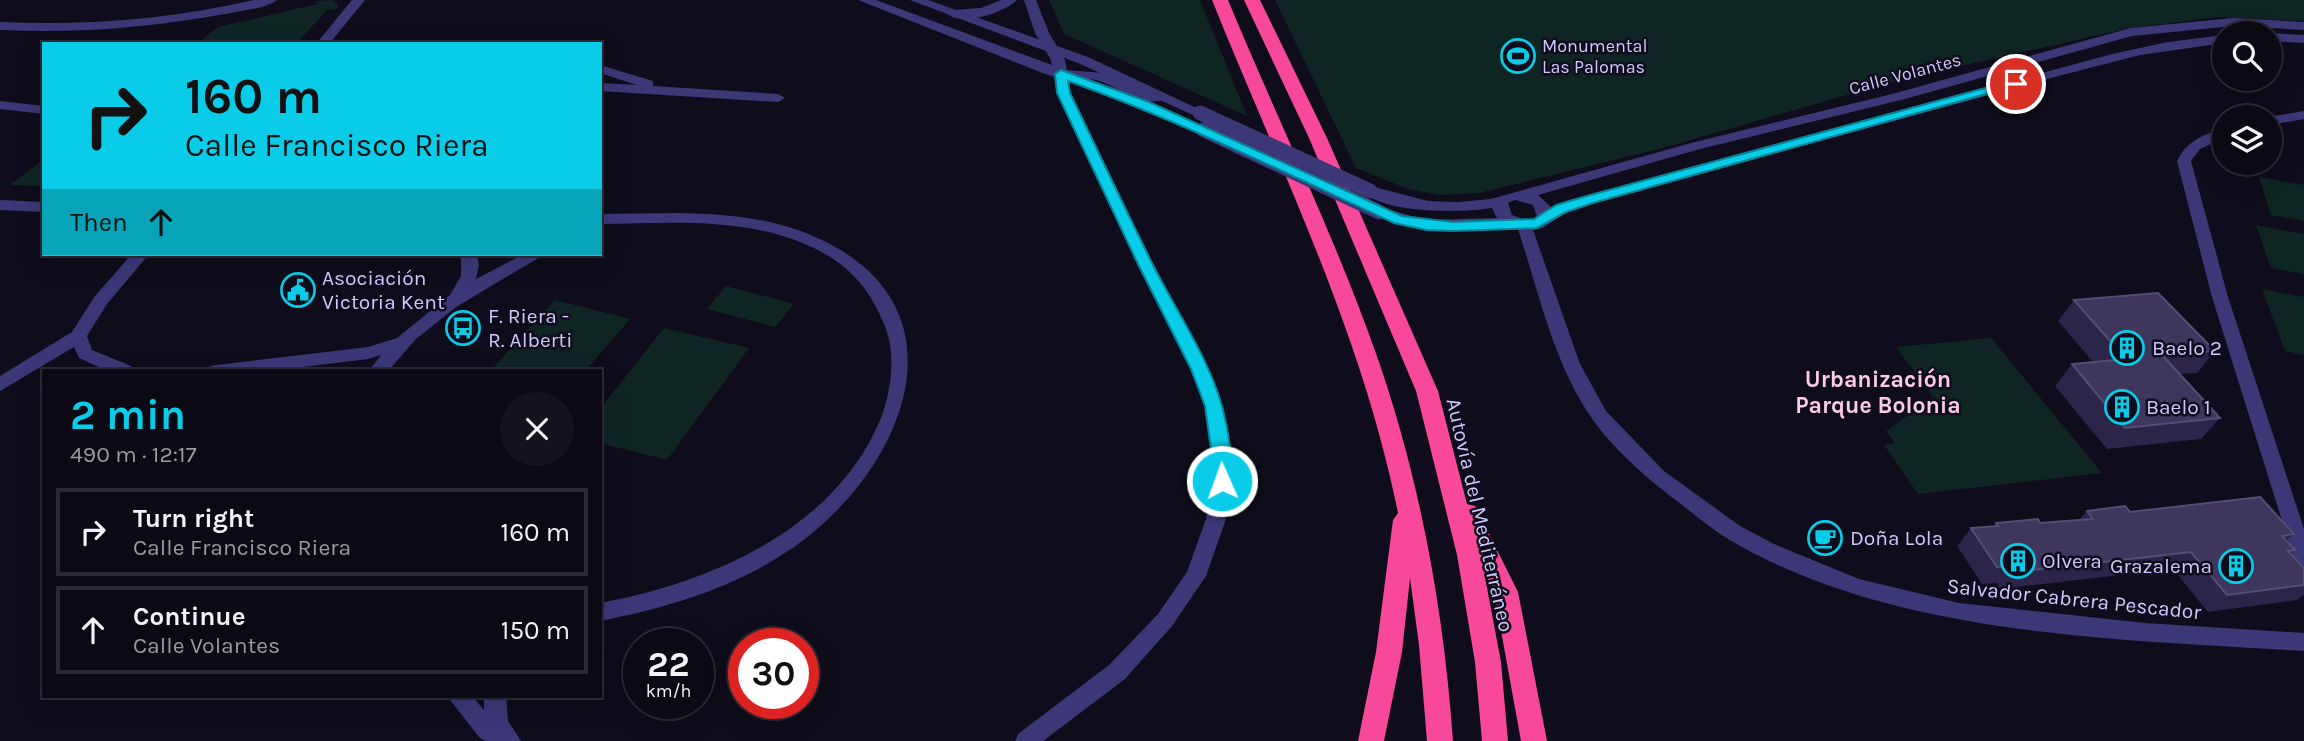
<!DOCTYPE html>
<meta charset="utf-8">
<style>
body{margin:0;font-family:Karla,sans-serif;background:#14121d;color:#f1f3f6;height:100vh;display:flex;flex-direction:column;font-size:26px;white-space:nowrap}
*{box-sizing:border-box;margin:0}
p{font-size:23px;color:#9a9aa0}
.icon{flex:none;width:38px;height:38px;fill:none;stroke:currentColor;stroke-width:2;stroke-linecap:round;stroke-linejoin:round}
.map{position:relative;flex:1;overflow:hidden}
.details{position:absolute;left:42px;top:369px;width:560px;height:329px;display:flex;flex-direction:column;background:#0b0914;border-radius:0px;box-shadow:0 7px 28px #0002,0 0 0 2px #2b2a34}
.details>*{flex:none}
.guide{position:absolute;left:42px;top:42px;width:560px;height:214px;border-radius:0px;box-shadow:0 7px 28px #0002,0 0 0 2px #2b2a34;background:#09cde8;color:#111;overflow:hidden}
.tools{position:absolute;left:2212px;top:21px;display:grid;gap:14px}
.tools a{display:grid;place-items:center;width:70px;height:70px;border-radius:50%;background:#0b0914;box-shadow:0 7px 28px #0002,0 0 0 2px #2b2a34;font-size:35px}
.speed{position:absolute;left:623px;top:628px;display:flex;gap:14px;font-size:35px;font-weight:700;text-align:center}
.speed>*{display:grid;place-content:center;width:91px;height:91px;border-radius:50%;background:#0b0914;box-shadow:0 7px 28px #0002,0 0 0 2px #2b2a34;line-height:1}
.speed small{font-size:18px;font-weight:400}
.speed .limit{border:10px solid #d22;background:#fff;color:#111}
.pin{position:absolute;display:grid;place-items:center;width:60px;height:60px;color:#fff;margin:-30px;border:4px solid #fff;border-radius:50%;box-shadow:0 2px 7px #0007}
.me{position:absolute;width:77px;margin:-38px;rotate:358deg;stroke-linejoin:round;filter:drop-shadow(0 0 5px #0008)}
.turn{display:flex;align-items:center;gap:24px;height:147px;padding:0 28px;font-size:32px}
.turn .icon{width:91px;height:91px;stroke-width:2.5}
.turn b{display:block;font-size:49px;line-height:60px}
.then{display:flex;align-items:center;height:66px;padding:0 28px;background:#0003;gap:14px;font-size:26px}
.round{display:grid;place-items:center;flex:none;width:74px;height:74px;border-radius:37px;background:#14121d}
.summary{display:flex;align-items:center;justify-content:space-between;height:119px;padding:0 28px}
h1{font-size:42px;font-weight:700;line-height:52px;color:#09cde8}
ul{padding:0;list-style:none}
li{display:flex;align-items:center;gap:21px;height:88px;margin:0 14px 10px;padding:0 14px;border:4px solid #2b2a34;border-radius:0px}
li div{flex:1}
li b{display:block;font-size:26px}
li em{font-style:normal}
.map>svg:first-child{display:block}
</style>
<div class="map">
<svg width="2304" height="741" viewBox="0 0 2304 741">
<rect width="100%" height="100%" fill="#0f0c1b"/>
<g fill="#0f2524">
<path d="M 333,0 L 338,4 L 337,9 L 327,10 L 296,44 L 196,44 L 218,27 L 317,4 L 317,1 Z"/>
<path d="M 1049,0 L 1200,0 L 1247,116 L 1064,34 Z"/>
<path d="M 1275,0 L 2304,0 L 2304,21 L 2220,17 L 2130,28 L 1899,80 L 1659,149 L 1479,193 L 1439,195 L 1408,189 L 1356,168 Z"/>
<path d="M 44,159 L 44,186 L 10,185 Z"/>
<path d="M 2259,177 L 2304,185 L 2304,221 L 2271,215 Z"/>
<path d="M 2256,225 L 2304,234 L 2304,274 L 2271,268 Z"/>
<path d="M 726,286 L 794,304 L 775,327 L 707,309 Z"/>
<path d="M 2262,289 L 2304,297 L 2304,355 L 2285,351 Z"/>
<path d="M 555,300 L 630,319 L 585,371 L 490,371 Z"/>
<path d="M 664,328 L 749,348 L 667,460 L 600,443 L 600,409 Z"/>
<path d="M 1991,338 L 2102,473 L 1918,494 L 1884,445 L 1895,443 L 1886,431 L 1933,397 L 1896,347 Z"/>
</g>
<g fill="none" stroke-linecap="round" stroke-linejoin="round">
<g fill="#3c3878" fill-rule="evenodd">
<path d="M 352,0 L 365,0 L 329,44 L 316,44 Z"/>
<path d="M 1001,0 L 1017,0 C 1004,13 963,26 947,14 L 953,10 L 981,8 Z"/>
<path d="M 1024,0 L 1036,0 L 1049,33 L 1065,60 L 1067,70 L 1103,73 L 1148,92 L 1162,92 L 1169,96 C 1149,113 1117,85 1096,80 C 1088,78 1077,79 1068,79 L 1071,93 L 1153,264 L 1208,369 L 1223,406 L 1231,451 L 1231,480 L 1226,519 L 1206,576 L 1172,626 L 1125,679 L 1043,741 L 1015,741 L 1018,734 L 1109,665 L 1158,614 L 1187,572 L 1206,519 L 1213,480 L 1213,451 L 1205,406 L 1190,369 L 1137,264 L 1057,93 L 1051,60 L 1035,33 Z"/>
<path d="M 600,65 L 653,81 L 653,86 L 778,94 L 785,98 L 778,102 L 600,91 L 600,83 L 637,85 L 600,73 Z"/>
<path d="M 0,101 L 44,106 L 44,114 L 0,109 Z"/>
<path d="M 2304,111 L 2304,119 L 2270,125 L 2268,117 Z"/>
<path d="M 2224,129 L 2224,138 L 2200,149 L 2191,161 L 2228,297 L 2304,529 L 2304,567 L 2297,565 L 2294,559 L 2212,297 L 2177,161 C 2187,141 2203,134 2224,129 Z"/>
<path d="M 0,200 L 44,202 L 44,212 L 0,210 Z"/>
<path d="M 678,213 C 727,214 777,218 822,240 C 956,304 914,440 825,522 C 763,579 681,605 600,621 L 600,603 C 711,582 835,530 881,418 C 891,391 896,357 886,329 C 870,286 844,259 800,242 C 737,217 666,223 600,224 L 600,214 Z"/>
<path d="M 132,254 L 149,254 L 107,304 L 87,336 L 92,350 L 131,366 L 134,371 L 108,371 L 79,358 L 74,347 L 0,391 L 0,376 L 72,332 L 95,296 Z"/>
<path d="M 461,254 L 477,254 L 479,265 L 476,279 L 524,254 L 545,254 L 456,307 L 416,339 L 388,371 L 369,371 L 381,355 L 368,359 L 270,371 L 208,371 L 211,366 L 217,365 L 368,347 L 397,338 L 450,295 L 461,276 Z"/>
<path d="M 447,696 L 472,696 L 484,710 L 484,696 L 506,696 L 508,721 L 521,741 L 486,741 L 479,737 Z"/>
</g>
<g fill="#3c3878" fill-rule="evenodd">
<path d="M 254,0 L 277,0 C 267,8 245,10 231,13 C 154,27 78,34 0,30 L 0,22 C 86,26 170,19 254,0 Z"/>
<path d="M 858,0 L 876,0 L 1149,101 L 1211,130 L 1209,133 L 1199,133 L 1139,107 L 1040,72 Z"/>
<path d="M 910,0 L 928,0 L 1088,57 L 1207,113 L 1205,116 L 1195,116 L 1078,63 Z"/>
<path d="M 2233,18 L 2304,22 L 2304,30 L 2233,26 L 2132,36 L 1901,100 L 1700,149 L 1538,195 L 1551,207 L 1583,197 L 2112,54 L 2168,42 L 2224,35 L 2224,43 L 2140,55 L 2062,75 L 1593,203 L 1563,214 L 1543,228 L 1533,230 L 1580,364 L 1606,411 L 1664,471 L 1740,526 L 1774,544 L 1859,579 L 1959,603 L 2145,623 L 2304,633 L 2304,651 C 2116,639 1894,637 1728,539 C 1712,529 1696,516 1681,504 C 1651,482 1616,452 1593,420 C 1554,365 1539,293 1518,229 L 1426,230 L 1374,216 L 1371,212 L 1379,207 L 1426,220 L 1497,218 L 1492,208 C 1462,213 1384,214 1362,191 L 1370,186 L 1428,201 L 1458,202 L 1491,199 L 1691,143 L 1892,94 L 2131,28 ZM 1515,200 L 1533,205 L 1537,217 L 1525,220 L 1512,215 L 1508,203 Z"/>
<path d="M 2270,33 L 2304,35 L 2304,43 L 2270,41 Z"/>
</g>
<g fill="#f84899" fill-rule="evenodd">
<path d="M 1212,0 L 1228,0 C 1278,121 1336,238 1379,362 C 1421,485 1444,612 1453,741 L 1427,741 L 1419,645 L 1410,578 L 1402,652 L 1384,741 L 1358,741 L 1376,652 L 1393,520 L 1398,513 C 1362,333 1280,169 1212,0 Z"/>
<path d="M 1244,0 L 1260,0 L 1327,138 L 1438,391 L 1467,504 L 1475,506 L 1518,592 L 1547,741 L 1521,741 L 1494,592 L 1484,572 L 1501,662 L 1508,741 L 1482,741 L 1475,662 L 1457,555 L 1416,391 L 1309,138 Z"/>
</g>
<g stroke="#3c3878" stroke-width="15">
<path d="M 1200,113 L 1370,191"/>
<path d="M 1204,130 L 1379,212"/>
</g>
</g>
<g fill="#2c2449">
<path d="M 2074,300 L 2215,351 L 2197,373 L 2180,374 L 2220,418 L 2201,439 L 2107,449 L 2055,386 L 2072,364 L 2093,362 L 2058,321 Z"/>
<path d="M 2087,511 L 2130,512 L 2294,534 L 2286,541 L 2295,550 L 2291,554 L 2304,568 L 2304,595 L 2297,600 L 2208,612 L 2173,569 L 2000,589 L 1997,583 L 1982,584 L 1957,546 L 1971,528 L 1993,527 L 1996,523 L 2040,523 L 2079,520 Z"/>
</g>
<g fill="#3e365c" stroke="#544d75" stroke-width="2">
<path d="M 2158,293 L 2215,351 L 2163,356 L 2220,418 L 2125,428 L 2072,364 L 2126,359 L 2074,300 Z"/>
<path d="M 2260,497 L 2294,534 L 2282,536 L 2295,550 L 2288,551 L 2304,568 L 2304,585 L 2227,595 L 2191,552 L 2015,572 L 2011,566 L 1997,567 L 1971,528 L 1998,526 L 1996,523 L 2038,519 L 2040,523 L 2093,519 L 2087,511 L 2125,506 L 2130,512 Z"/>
</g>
<path fill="#09cde8" stroke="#068597" stroke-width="2" d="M 1061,70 L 1149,102 L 1402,216 L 1453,222 L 1534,219 L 1556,205 L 1583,197 L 2011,81 L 2016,80 L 2022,84 L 1593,203 L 1566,212 L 1537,228 L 1453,231 L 1426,230 L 1394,223 C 1286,173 1180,121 1068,81 L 1070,93 C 1098,151 1125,209 1154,267 C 1177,312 1208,357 1222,406 C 1227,424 1236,469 1228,485 L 1216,485 L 1205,406 L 1191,369 L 1138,264 L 1057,93 L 1055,74 Z"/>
<defs>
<g id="stadium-ring" transform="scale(1.75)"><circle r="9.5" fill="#0f0c1b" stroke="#09cde8" stroke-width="1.5"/><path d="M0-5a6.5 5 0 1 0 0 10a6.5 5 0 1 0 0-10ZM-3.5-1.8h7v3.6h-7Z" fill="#09cde8"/></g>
<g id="civic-ring" transform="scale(1.75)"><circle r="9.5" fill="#0f0c1b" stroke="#09cde8" stroke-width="1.5"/><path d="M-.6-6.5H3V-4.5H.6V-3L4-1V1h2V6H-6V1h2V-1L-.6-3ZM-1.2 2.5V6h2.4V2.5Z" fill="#09cde8"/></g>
<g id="bus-ring" transform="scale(1.75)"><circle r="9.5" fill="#0f0c1b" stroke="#09cde8" stroke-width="1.5"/><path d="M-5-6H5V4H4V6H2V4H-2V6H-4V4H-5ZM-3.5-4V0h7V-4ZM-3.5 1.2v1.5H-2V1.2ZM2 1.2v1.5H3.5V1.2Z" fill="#09cde8"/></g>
<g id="building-ring" transform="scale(1.75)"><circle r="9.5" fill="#0f0c1b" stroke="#09cde8" stroke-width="1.5"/><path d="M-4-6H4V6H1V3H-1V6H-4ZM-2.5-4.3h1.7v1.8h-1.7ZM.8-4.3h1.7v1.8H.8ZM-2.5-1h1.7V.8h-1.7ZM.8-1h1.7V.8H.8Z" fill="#09cde8"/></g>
<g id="cafe-ring" transform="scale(1.75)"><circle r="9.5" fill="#0f0c1b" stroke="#09cde8" stroke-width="1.5"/><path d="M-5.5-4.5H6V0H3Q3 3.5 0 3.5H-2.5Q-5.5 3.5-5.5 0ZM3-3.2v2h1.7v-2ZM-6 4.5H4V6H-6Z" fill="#09cde8"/></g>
</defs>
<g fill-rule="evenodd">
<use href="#stadium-ring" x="1518" y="56"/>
<use href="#civic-ring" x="298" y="290"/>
<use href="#bus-ring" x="463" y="328"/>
<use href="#building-ring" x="2127" y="348"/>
<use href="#building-ring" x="2122" y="407"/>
<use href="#cafe-ring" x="1825" y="538"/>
<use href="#building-ring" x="2018" y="561"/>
<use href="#building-ring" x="2236" y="566"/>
</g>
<g text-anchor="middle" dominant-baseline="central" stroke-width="5" stroke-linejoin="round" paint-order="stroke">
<g font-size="18" fill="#cfc8fd" stroke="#0f0c1b" text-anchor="start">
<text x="1542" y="46">Monumental<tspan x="1542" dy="21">Las Palomas</tspan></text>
</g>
<g font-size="18" fill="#cfc8fd" stroke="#0f0c1b">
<text transform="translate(1905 74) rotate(-15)">Calle Volantes</text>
</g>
<g font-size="21" fill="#cfc8fd" stroke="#0f0c1b" text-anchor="start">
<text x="322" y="278">Asociación<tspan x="322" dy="24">Victoria Kent</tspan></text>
<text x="488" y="316">F. Riera -<tspan x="488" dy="24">R. Alberti</tspan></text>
<text x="2152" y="348">Baelo 2</text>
<text x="2146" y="407">Baelo 1</text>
<text x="1850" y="538">Doña Lola</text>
<text x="2042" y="561">Olvera</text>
<text x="2212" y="566" text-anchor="end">Grazalema</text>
</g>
<g font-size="21" fill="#cfc8fd" stroke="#0f0c1b">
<text transform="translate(1480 515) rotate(77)">Autovía del Mediterráneo</text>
<text transform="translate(2074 599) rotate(6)">Salvador Cabrera Pescador</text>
</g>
<g font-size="23" font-weight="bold" fill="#fdcae9" stroke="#0f0c1b">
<text x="1878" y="379">Urbanización<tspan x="1878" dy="26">Parque Bolonia</tspan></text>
</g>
</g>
</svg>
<div class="tools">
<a><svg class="icon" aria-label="search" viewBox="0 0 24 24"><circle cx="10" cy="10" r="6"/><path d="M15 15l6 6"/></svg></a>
<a><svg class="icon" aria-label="layers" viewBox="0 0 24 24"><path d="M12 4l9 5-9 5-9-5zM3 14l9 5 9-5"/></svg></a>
</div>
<div class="speed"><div>22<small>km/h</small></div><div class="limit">30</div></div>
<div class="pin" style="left:2016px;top:84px;background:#d93025"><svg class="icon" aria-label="arrive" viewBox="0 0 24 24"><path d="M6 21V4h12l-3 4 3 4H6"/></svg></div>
<svg class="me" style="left:1222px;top:481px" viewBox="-20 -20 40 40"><circle r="17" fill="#09cde8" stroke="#fff" stroke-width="3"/><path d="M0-11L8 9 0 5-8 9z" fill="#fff"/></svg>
<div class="guide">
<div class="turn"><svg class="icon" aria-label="right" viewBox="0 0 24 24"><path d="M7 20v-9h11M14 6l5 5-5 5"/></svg><div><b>160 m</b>Calle Francisco Riera</div></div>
<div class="then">Then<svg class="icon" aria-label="ahead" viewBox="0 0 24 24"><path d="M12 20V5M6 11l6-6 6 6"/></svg></div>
</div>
<section class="details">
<div class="summary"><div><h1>2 min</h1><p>490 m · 12:17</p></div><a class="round"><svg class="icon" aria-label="close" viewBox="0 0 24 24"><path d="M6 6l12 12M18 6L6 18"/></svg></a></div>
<ul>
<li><svg class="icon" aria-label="right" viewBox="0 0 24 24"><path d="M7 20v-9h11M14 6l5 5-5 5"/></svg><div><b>Turn right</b><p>Calle Francisco Riera</p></div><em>160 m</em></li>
<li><svg class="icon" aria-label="ahead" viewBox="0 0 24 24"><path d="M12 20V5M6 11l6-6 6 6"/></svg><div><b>Continue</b><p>Calle Volantes</p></div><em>150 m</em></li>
</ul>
</section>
</div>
